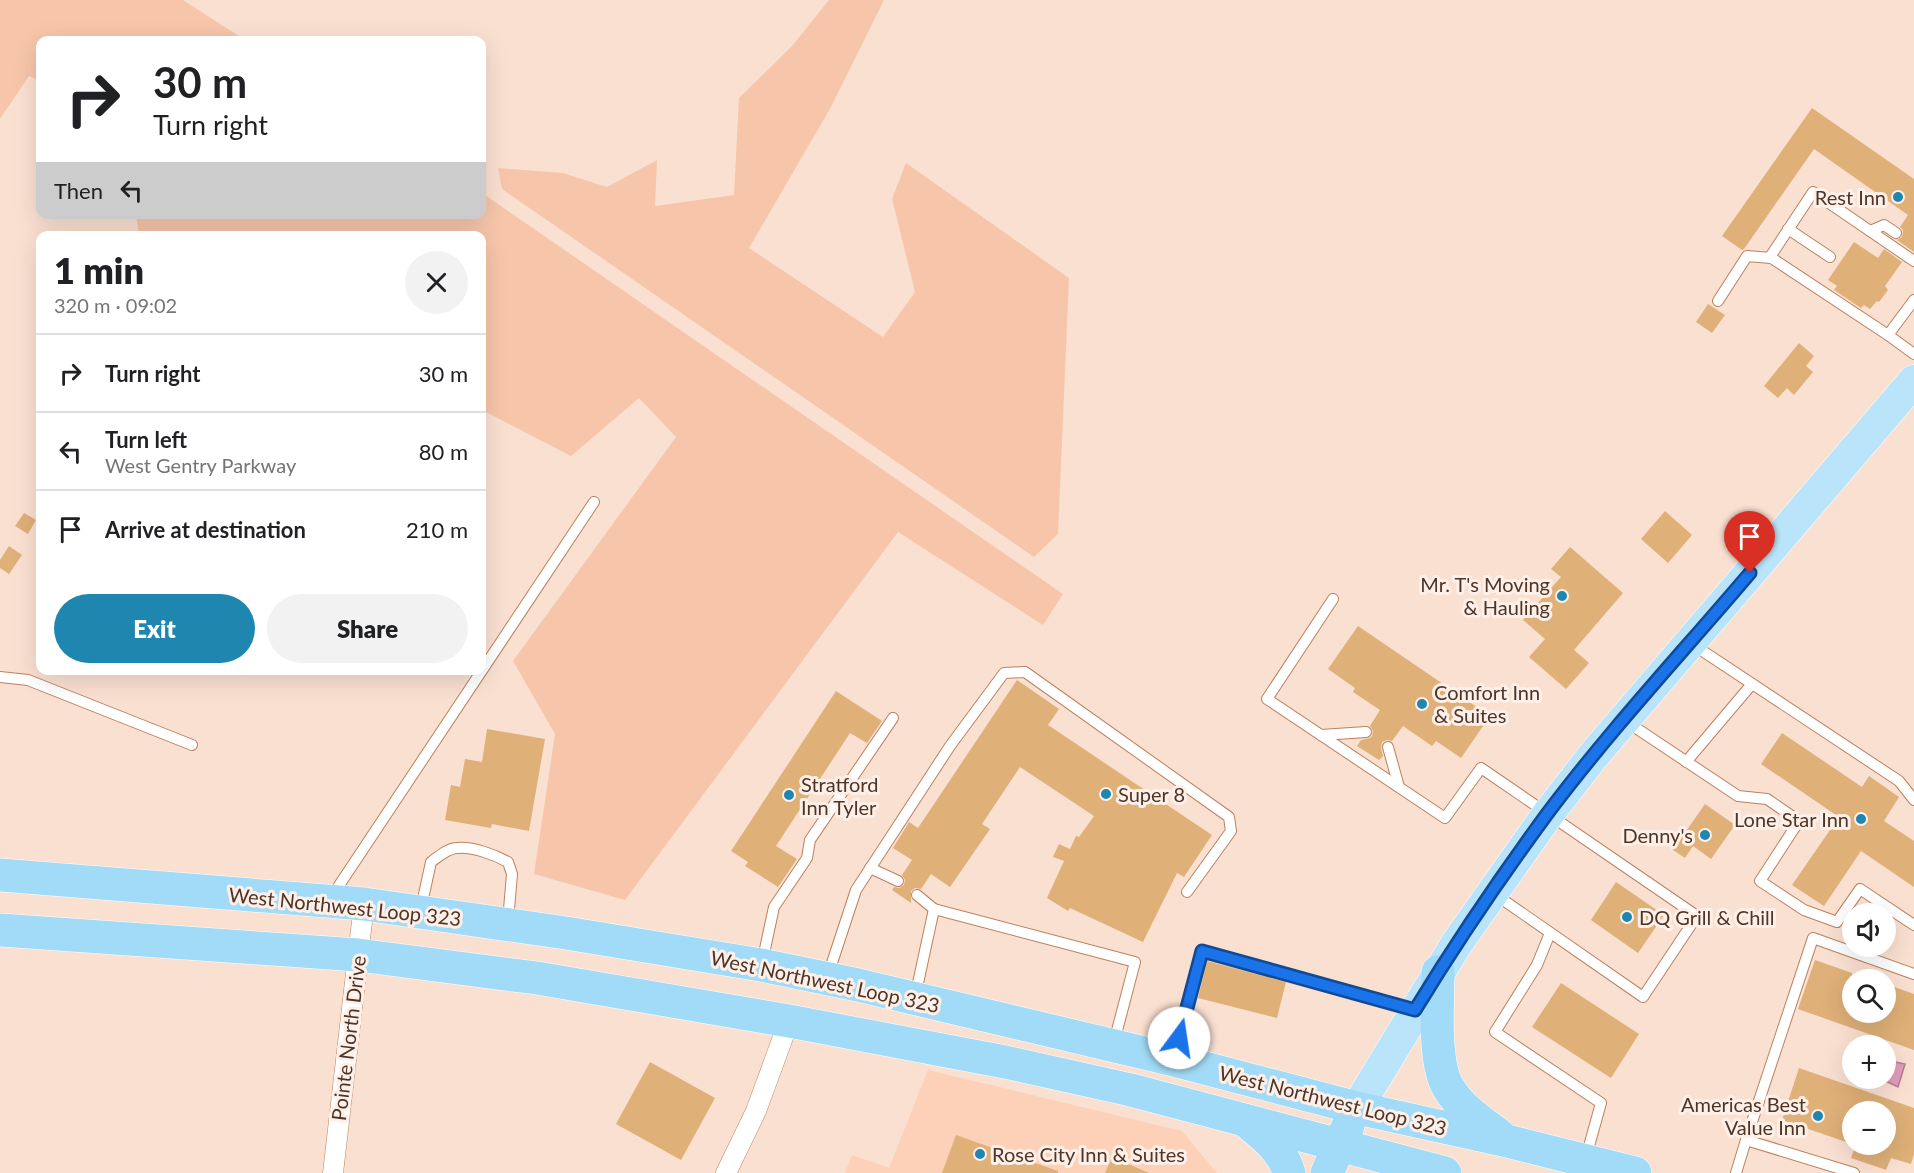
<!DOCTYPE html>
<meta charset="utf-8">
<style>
body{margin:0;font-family:Lato,sans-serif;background:#f2f2f2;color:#202124;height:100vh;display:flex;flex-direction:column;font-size:22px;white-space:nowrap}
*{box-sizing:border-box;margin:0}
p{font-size:20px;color:#757577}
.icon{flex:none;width:33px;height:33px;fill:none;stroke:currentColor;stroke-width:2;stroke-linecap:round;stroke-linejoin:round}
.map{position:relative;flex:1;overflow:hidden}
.drawer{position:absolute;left:36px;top:231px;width:450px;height:444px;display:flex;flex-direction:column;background:#fff;border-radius:12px;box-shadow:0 6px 24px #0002}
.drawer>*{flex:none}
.guide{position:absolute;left:36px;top:36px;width:450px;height:183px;border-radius:12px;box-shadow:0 6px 24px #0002;background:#fff;color:#202124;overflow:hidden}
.buttons{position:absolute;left:1842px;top:903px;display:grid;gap:12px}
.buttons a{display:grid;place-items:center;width:54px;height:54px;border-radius:50%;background:#fff;box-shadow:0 6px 24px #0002;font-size:30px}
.pin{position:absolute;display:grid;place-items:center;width:51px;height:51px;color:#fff;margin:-62px -26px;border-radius:50% 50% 50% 0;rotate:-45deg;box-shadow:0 0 6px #0007}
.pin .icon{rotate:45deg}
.me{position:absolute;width:66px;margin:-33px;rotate:14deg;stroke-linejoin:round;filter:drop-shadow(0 0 4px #0008)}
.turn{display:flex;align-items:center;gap:21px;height:126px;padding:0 18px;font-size:27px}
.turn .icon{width:78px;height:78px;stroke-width:2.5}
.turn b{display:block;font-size:42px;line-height:51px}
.then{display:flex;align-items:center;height:57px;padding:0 18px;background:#0003;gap:12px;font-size:22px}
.round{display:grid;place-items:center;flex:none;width:63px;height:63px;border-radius:32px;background:#f2f2f2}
.overview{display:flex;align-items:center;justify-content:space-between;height:102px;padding:0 18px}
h1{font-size:36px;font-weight:800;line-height:45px}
.primary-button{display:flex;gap:12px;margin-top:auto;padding:12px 18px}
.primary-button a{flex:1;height:69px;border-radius:36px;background:#1f86af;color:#fff;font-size:24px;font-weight:800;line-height:69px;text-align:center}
.primary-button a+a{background:#f2f2f2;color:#202124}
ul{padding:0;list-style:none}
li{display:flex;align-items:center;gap:18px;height:78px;padding:0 18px;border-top:2px solid #e0e0e0}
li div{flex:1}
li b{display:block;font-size:22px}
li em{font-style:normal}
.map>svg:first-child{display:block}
</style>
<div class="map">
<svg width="1914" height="1173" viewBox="0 0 1914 1173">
<rect width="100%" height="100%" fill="#fae0d1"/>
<path fill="#fcd1b8" d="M 928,1070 L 1182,1131 L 1217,1173 L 845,1173 L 852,1155 L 889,1168 Z"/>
<g fill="#f7c6aa">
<path d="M 0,0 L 183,0 L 245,40 L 40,40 L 40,81 L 29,76 L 0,119 Z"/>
<path d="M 829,0 L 884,0 L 831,107 L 749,248 L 883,337 L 915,292 L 892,199 L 906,163 L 1069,278 L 1058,534 L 1034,557 L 502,189 L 498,168 L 563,173 L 607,187 L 657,160 L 655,206 L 734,195 L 739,98 L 792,46 Z"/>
<path d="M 482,193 L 1063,594 L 1043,625 L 898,532 L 625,900 L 534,874 L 555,734 L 513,661 L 676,437 L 639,398 L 571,456 L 482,410 L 482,236 L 139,235 L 136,215 L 482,214 Z"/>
</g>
<path fill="#e39ebd" stroke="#b67e90" stroke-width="1.5" d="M 1886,1060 L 1905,1064 L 1898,1087 L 1881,1079 L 1886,1078 Z"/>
<g fill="#dfb078">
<path d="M 1812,108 L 1914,179 L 1914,252 L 1897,240 L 1902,237 L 1903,230 L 1900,227 L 1908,215 L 1814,149 L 1744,249 L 1742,250 L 1722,236 Z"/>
<path d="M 1854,242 L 1878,258 L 1884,249 L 1902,262 L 1885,286 L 1888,290 L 1879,302 L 1877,301 L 1870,309 L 1864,305 L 1861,308 L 1834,290 L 1837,286 L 1828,280 Z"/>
<path d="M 1708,304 L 1725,315 L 1712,333 L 1696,322 Z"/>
<path d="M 1799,343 L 1814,356 L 1806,366 L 1813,372 L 1794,395 L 1787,388 L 1778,398 L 1764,386 Z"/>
<path d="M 1665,511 L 1692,535 L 1668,563 L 1641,539 Z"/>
<path d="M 24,513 L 36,520 L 28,534 L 15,526 Z"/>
<path d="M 9,546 L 22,555 L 9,574 L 0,568 L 0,560 Z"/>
<path d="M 1570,547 L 1623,593 L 1574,650 L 1589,663 L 1566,689 L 1529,657 L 1545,639 L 1523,620 L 1561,577 L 1551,569 Z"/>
<path d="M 1358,626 L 1490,716 L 1461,758 L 1436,741 L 1432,746 L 1403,726 L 1392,741 L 1387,740 L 1382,742 L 1381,748 L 1383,756 L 1379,760 L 1357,746 L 1361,740 L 1370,738 L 1372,736 L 1373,731 L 1370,726 L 1380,710 L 1353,692 L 1355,688 L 1328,669 Z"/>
<path d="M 1017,680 L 1059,709 L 1048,725 L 1212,835 L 1184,877 L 1177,873 L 1143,942 L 1070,908 L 1068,911 L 1047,898 L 1064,861 L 1053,857 L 1059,844 L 1070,849 L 1076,836 L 1079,837 L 1094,816 L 1020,767 L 982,824 L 990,829 L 950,887 L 931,874 L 921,889 L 915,888 L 911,891 L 911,903 L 892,890 L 894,887 L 899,888 L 904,885 L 905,880 L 902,875 L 912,860 L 893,848 L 909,822 L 918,828 Z"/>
<path d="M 836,691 L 882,721 L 867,743 L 850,733 L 776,846 L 797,859 L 778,887 L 745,866 L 748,862 L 731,851 Z"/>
<path d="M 487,729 L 545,739 L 529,831 L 492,824 L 491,828 L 445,820 L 451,785 L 460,787 L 465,759 L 482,762 Z"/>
<path d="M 1782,733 L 1862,787 L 1869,776 L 1899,797 L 1884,821 L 1914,841 L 1914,887 L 1861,851 L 1824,906 L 1792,885 L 1839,817 L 1761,764 Z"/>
<path d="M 1705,804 L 1735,825 L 1711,859 L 1693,846 L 1685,858 L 1673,850 Z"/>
<path d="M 1616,882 L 1664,915 L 1638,953 L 1591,920 Z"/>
<path d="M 1815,960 L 1852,973 L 1852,1012 L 1886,1012 L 1886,984 L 1914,994 L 1914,1050 L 1798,1009 Z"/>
<path d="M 1207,961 L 1286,982 L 1277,1018 L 1198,998 Z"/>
<path d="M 1561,983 L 1639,1034 L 1611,1078 L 1532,1027 Z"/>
<path d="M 650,1062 L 715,1098 L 681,1160 L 616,1124 Z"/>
<path d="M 1799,1068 L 1914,1108 L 1914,1154 L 1911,1164 L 1891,1158 L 1886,1170 L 1851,1158 L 1856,1144 L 1886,1144 L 1886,1112 L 1852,1112 L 1852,1144 L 1782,1120 Z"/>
<path d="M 956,1135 L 1058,1171 L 1058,1173 L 942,1173 Z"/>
<path d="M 1112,1157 L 1149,1173 L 1105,1173 Z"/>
</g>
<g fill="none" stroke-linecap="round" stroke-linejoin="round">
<g stroke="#bc805e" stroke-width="12">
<g id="service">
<path d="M 1788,229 L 1830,257"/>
<path d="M 1870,231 L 1884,225 L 1896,233"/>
<path d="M 1914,300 L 1888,335 L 1914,354"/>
<path d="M 1718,301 L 1747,256 L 1771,258"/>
<path d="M 1888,335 L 1770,257 L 1813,192 L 1914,261"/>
<path d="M 1333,599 L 1267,699 L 1445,818 L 1481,768 L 1697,916 L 1643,997 L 1496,895"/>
<path d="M 1692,644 L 1899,781 L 1914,800"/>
<path d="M 0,677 L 28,680 L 192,745"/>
<path d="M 1627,722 L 1738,796 L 1767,799 L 1799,821 L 1760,881 L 1804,910 L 1837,922 L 1860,889 L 1914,925"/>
<path d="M 1321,735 L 1366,732"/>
<path d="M 1388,747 L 1399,787"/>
<path d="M 1686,762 L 1752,684"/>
<path d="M 870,868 L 898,881"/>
<path d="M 917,895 L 934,909"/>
<path d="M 332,896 L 594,502"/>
<path d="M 421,908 L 431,862 C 438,857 448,848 457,848 C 472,846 495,855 508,862 L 512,874 L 508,921"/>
<path d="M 1550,933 L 1537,965 L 1495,1032 L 1601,1103 L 1586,1157"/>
<path d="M 762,963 L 774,907 L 807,858 L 810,840 L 893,718"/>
<path d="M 828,975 L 856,890 L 950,746 L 1004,673 L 1025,672 L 1229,817 L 1231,831 L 1187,892"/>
<path d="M 915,997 L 934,909 L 1135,962 L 1114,1042"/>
<path d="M 1175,1056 L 1202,951 L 1412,1010"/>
<path d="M 1746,1140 L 1813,938 L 1914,974"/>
<path d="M 1736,1173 L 1746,1140 L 1854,1173"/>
</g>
</g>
<g stroke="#bc805e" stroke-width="21">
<g id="minor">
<path d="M 333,1173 L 364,904"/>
<path d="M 726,1173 L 756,1111 L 789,1021"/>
</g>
</g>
<g stroke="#fff" stroke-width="33">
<path id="primary" d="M 1357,1108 L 1457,943 L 1548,814 L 1593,756 L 1914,381"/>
</g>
<g stroke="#fff" stroke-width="34">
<g id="trunk">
<path d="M 0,875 L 364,904 L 566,933 L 761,965 L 858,985 L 1174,1060 L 1357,1108 L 1507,1141 L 1635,1173"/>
<path d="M 0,930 L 358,955 L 537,978 L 789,1021 L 1005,1062 L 1131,1090 L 1445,1173"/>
<path d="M 1438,972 C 1438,1002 1433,1062 1448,1087 C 1460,1108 1480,1121 1499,1135"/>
<path d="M 1247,1122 C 1264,1136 1283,1150 1289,1173"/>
<path d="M 1327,1173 L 1348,1126"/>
</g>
</g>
<use href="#service" stroke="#fff" stroke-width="10"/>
<use href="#minor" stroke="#fff" stroke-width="20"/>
<use href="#primary" stroke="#b9e4f9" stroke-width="32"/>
<use href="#trunk" stroke="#a2dbf7" stroke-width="33"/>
</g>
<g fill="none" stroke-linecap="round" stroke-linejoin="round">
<g stroke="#114b97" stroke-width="15">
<path id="route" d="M 1179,1038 L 1202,951 L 1415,1010 C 1456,943 1500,878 1547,814 C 1610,730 1682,653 1750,573"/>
</g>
<use href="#route" stroke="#1a73e8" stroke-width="10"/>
</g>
<g fill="#1f86af" stroke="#fef0e9" stroke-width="2">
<circle cx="1898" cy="197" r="6"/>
<circle cx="1562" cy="596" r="6"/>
<circle cx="1422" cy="704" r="6"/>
<circle cx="1106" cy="794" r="6"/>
<circle cx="789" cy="795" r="6"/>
<circle cx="1861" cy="819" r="6"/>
<circle cx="1705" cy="835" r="6"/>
<circle cx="1627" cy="917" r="6"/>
<circle cx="1818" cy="1116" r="6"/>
<circle cx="980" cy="1154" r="6"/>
</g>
<g text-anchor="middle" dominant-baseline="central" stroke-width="6" stroke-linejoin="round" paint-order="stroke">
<g font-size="20" fill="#4e3526" stroke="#fef0e9" text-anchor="end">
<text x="1886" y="197">Rest Inn</text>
<text x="1550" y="584">Mr. T's Moving<tspan x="1550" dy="23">&amp; Hauling</tspan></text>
<text x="1434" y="692" text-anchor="start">Comfort Inn<tspan x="1434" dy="23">&amp; Suites</tspan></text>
<text x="801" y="784" text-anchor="start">Stratford<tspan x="801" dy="23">Inn Tyler</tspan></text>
<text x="1118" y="794" text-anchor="start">Super 8</text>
<text x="1849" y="819">Lone Star Inn</text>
<text x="1693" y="835">Denny's</text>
<text x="1639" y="917" text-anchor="start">DQ Grill &amp; Chill</text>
<text x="1806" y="1104">Americas Best<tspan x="1806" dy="23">Value Inn</tspan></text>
<text x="992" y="1154" text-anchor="start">Rose City Inn &amp; Suites</text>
</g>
<g font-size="20" fill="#4e3526" stroke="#fef0e9">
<text transform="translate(345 906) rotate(6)">West Northwest Loop 323</text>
<text transform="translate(825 981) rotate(12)">West Northwest Loop 323</text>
<text transform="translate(348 1038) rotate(-83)">Pointe North Drive</text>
<text transform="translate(1333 1100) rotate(14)">West Northwest Loop 323</text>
</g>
</g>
</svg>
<div class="buttons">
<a><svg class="icon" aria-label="sound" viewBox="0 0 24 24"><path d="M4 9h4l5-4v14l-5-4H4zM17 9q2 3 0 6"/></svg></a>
<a><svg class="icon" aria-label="search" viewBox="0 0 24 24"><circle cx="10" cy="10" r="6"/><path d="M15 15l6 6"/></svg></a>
<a>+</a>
<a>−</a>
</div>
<div class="pin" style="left:1750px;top:573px;background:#d93025"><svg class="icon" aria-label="arrive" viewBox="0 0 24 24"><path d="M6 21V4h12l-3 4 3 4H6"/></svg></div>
<svg class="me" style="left:1179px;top:1038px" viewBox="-20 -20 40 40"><circle r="19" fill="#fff"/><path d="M0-13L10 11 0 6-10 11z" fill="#1a73e8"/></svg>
<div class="guide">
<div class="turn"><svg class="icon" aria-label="right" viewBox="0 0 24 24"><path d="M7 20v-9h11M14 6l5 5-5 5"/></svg><div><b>30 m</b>Turn right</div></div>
<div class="then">Then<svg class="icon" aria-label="left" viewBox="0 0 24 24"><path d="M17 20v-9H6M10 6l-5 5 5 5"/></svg></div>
</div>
<section class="drawer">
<div class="overview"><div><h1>1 min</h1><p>320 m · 09:02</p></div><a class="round"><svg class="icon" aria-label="close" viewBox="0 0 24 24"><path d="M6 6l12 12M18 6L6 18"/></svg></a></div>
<ul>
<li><svg class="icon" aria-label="right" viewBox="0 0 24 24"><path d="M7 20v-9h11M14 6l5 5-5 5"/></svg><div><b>Turn right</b></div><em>30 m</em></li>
<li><svg class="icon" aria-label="left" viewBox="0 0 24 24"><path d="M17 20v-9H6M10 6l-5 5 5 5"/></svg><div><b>Turn left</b><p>West Gentry Parkway</p></div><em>80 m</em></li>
<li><svg class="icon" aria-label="arrive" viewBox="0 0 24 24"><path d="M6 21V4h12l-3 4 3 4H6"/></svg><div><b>Arrive at destination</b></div><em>210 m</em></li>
</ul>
<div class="primary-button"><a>Exit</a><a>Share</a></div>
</section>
</div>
